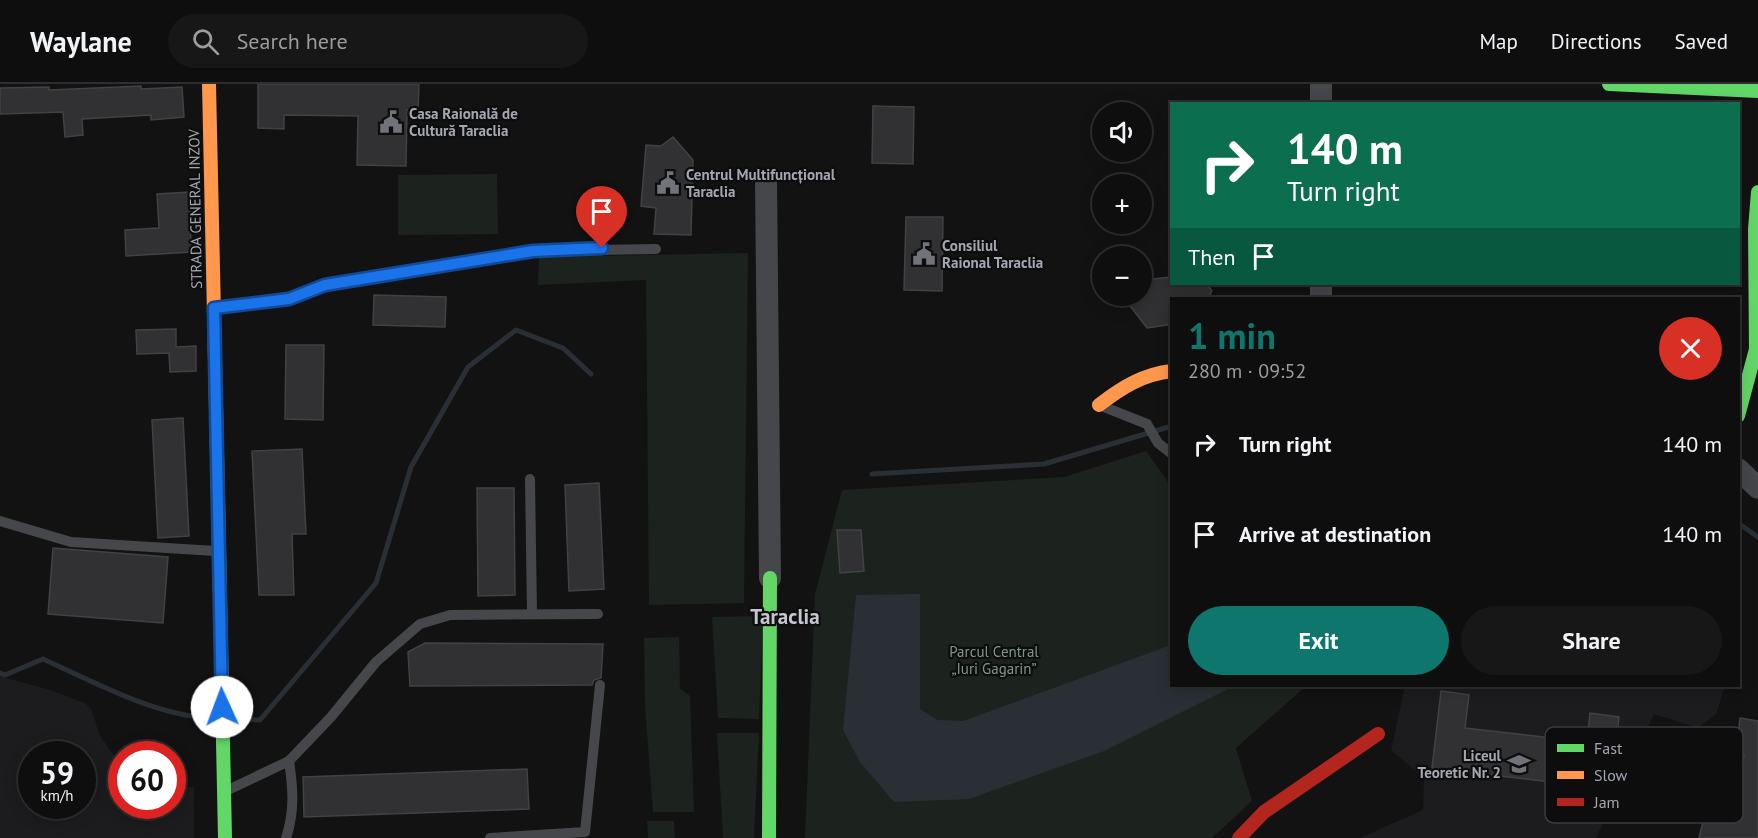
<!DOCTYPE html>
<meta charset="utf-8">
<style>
body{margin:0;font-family:"PT Sans",sans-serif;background:#171717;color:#f1f3f6;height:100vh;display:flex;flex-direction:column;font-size:22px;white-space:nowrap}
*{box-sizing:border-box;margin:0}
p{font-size:20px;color:#9b9c9e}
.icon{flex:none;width:33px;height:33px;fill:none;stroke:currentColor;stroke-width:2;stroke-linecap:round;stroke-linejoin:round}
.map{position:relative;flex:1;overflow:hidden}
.side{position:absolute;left:1170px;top:213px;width:570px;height:390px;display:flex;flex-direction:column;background:#0e0e0e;border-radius:0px;box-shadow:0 3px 15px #0003,0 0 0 2px #2e2e2e}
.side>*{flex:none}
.hud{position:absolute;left:1170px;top:18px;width:570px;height:183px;border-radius:0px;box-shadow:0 3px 15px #0003,0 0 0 2px #2e2e2e;background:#0b6e4f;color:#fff;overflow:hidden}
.tools{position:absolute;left:1092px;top:18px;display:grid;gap:12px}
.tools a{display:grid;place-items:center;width:60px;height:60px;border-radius:50%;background:#0e0e0e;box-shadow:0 3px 15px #0003,0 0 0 2px #2e2e2e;font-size:30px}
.speed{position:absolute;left:18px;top:657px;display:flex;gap:12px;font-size:30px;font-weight:700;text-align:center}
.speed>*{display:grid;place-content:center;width:78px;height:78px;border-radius:50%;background:#0e0e0e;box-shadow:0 3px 15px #0003,0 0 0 2px #2e2e2e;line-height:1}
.speed small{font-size:15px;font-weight:400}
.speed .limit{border:9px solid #d22;background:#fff;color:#111}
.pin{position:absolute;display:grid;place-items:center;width:51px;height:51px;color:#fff;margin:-62px -26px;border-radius:50% 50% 50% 0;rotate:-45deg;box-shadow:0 0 6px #0007}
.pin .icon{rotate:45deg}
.me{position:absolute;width:66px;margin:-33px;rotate:358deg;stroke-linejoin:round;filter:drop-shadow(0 0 4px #0008)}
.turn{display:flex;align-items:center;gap:21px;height:126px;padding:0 18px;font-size:27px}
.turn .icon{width:78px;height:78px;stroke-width:2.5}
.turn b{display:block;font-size:42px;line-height:51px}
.then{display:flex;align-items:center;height:57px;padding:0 18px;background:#0003;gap:12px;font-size:22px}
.round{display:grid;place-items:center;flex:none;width:63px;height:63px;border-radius:32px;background:#171717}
.headline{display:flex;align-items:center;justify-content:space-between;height:102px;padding:0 18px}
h1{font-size:36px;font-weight:700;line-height:45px;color:#0f766e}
.primary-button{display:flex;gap:12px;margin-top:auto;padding:12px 18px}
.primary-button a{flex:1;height:69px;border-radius:36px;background:#0f766e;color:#fff;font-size:24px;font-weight:700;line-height:69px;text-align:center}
.primary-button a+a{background:#171717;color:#f1f3f6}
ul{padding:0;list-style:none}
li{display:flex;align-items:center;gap:18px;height:90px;padding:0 18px}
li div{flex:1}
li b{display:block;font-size:22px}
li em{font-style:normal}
header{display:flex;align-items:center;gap:36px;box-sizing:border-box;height:84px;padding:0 30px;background:#0e0e0e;border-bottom:2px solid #2e2e2e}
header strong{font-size:28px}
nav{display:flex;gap:33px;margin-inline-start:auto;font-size:21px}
.search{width:420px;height:54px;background:#171717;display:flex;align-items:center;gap:15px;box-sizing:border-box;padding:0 21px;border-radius:33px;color:#9b9c9e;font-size:22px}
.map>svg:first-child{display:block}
</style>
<header>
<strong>Waylane</strong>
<div class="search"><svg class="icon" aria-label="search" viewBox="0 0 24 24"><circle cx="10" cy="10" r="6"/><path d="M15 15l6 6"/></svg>Search here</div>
<nav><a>Map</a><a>Directions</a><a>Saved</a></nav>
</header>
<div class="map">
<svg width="1758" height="754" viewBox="0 0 1758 754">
<rect width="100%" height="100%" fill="#121212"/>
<g fill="#1c1c1e" fill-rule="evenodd">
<path d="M 0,592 L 53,607 L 85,619 L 91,625 L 100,652 L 121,681 L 122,722 L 172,722 L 173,703 L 194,703 L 194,754 L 0,754 ZM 32,670 L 82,670 L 82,722 L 32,722 Z"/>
<path d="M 1405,602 L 1725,602 L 1716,630 L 1698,644 L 1654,630 L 1596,754 L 1360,754 L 1423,726 L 1424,694 L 1391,666 Z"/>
</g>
<g fill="#1c221e">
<path d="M 497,90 L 498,150 L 398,151 L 398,91 Z"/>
<path d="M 748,169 L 744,519 L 649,521 L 646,196 L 538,201 L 539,173 Z"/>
<path d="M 1146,367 L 1171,402 L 1172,602 L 1306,602 L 1236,664 L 1252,717 L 1212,754 L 805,754 L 815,510 L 842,406 L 1064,393 Z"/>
<path d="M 763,532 L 759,635 L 718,634 L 712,533 Z"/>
<path d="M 679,553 L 680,604 L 690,612 L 694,728 L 653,728 L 645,622 L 644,554 Z"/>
<path d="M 717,649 L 759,649 L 754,754 L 723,754 Z"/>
<path d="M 647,737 L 674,737 L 675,754 L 648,754 Z"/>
</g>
<path fill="#2a2f36" d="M 920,510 L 920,625 L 937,636 L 963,637 L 1171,561 L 1172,602 L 1234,602 L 1104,667 L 969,715 L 894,718 L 860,678 L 843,646 L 856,511 Z"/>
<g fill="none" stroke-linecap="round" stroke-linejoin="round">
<g stroke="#2a2f36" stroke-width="5">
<path d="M 872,390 L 1044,380 L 1172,342"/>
<path d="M 1738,439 L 1758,453"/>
<path d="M 0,589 L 5,591 L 43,575 C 94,598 155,632 211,634"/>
<path d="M 232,635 L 260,636 L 376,499 L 411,383 L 468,283 L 516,246 L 563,264 L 591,290"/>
</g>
</g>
<g fill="#313133" stroke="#424245" stroke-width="1.5">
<path d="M 258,0 L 419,0 L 418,27 L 407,26 L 406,82 L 357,81 L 358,32 L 284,31 L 284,45 L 258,44 Z"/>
<path d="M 141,2 L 141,5 L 182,3 L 184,33 L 151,36 L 151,31 L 82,35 L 83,51 L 65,53 L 63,28 L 0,30 L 0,4 L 49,3 L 49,6 Z"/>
<path d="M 873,22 L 914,23 L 913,80 L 872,79 Z"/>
<path d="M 673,53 L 693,76 L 691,151 L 654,150 L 656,124 L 641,122 L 646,61 L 661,62 Z"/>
<path d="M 190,108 L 191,168 L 126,172 L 125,146 L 159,144 L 157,110 Z"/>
<path d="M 906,133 L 943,133 L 942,207 L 904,206 Z"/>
<path d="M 1172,193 L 1172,200 L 1207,200 L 1212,207 L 1208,214 L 1172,214 L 1172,237 L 1167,241 L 1147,244 L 1130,222 L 1135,212 L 1142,212 L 1142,196 Z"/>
<path d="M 374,211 L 446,213 L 445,243 L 373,241 Z"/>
<path d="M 176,245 L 176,263 L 196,262 L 196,287 L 170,288 L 169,269 L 137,270 L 136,246 Z"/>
<path d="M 286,261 L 324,261 L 323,336 L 285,335 Z"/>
<path d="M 183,334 L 189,452 L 158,454 L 152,336 Z"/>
<path d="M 302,365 L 306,450 L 292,450 L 294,511 L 259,511 L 252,367 Z"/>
<path d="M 599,399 L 604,505 L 569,507 L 565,401 Z"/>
<path d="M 477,404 L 514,404 L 515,511 L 478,512 Z"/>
<path d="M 837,446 L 861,446 L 864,487 L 840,489 Z"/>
<path d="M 53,464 L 168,473 L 163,539 L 48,530 Z"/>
<path d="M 425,559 L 603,560 L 601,594 L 594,596 L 592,601 L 410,602 L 408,568 Z"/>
<path d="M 1441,607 L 1469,611 L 1465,644 L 1587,658 L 1590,629 L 1619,633 L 1610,705 L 1432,684 Z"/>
<path d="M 1740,634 L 1758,637 L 1758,754 L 1699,754 L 1707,721 L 1736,728 L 1744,671 L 1736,669 Z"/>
<path d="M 527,685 L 529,725 L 304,733 L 303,693 Z"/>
</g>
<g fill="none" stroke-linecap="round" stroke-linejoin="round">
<g stroke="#46474b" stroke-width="10">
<path d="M 218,223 L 289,215 L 325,201 L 533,167 L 656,165"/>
<path d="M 1104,323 L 1147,340 L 1158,359 L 1172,370"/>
<path d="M 530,395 L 532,529"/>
<path d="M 0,437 L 71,458 L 215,467"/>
<path d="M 228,706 L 289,677 L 331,633 L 376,578 L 420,540 L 450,531 L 598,530"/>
<path d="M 286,754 C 295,727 293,704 289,677"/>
<path d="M 490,754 L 585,748 L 600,601"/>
</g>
<g stroke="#46474b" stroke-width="22">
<path d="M 1321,20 L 1321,0"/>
<path d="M 766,96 L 770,494"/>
<path d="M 1321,214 L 1321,200"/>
<path d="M 1738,385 L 1758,404"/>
</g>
<g stroke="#63d668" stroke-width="14">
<path d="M 1609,0 L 1758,7"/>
<path d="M 1738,332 L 1756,265 L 1755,145 L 1758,108"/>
<path d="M 218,415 L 225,754"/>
<path d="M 769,754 L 770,494"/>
</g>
<g stroke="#ff974d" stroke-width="14">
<path d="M 209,0 L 218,415"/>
<path d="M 1099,321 C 1121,304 1143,290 1172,287"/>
</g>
<path stroke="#b3261e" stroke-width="14" d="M 1239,754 L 1264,728 L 1378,650"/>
</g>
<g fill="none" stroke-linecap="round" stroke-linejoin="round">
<g stroke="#114b97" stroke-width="15">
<path id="route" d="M 222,623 L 214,224 L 289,215 L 325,201 L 533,167 L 602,164"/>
</g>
<use href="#route" stroke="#1a73e8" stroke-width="10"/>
</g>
<defs>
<g id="civic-bare" transform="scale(1.8)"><path d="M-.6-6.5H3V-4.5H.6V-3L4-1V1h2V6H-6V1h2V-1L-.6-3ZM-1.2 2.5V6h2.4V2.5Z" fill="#71737a" stroke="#0d0d0e" stroke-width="2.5" paint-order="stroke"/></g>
<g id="school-bare" transform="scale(1.8)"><path d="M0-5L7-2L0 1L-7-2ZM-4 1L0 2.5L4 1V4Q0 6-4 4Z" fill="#71737a" stroke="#0d0d0e" stroke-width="2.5" paint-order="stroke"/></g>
</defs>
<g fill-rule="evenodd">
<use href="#civic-bare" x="391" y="38"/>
<use href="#civic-bare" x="668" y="99"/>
<use href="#civic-bare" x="924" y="170"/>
<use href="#school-bare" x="1519" y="680"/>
</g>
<g text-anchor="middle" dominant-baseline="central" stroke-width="4.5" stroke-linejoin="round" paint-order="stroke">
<g font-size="15" font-weight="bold" fill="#a4a7b2" stroke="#0d0d0e" text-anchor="start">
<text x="409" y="29">Casa Raională de<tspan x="409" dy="17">Cultură Taraclia</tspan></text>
<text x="686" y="90">Centrul Multifuncțional<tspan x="686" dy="17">Taraclia</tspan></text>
<text x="942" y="161">Consiliul<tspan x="942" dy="17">Raional Taraclia</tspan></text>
<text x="1501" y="671" text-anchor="end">Liceul<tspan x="1501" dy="17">Teoretic Nr. 2</tspan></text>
</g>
<g font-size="15" fill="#a4a7b2" stroke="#0d0d0e">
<text transform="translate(195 125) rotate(-91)">STRADA GENERAL INZOV</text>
</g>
<g font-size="15" fill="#7d9b83" stroke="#0d0d0e">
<text x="994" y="567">Parcul Central<tspan x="994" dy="17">„Iuri Gagarin”</tspan></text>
</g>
<g font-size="21" font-weight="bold" fill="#c5c6ce" stroke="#0d0d0e">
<text x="785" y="532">Taraclia</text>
</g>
</g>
<rect x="1545" y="643" width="198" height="96" rx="9" fill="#0d0d0e" stroke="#3a3b3f" stroke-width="1.5"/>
<rect x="1557" y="660" width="27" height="8" fill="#63d668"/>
<rect x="1557" y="687" width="27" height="8" fill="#ff974d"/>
<rect x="1557" y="714" width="27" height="8" fill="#b3261e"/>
<g font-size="16" fill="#a4a7b2">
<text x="1594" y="670">Fast</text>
<text x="1594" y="697">Slow</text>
<text x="1594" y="724">Jam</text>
</g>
</svg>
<div class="tools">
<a><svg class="icon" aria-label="sound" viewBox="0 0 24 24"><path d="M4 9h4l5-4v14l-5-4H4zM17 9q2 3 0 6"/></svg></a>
<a>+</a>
<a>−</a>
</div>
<div class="speed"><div>59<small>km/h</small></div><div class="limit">60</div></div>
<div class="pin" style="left:602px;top:164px;background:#d93025"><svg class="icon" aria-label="arrive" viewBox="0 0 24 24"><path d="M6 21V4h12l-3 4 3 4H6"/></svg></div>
<svg class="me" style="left:222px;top:623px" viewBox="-20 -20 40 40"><circle r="19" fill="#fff"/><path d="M0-13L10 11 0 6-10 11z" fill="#1a73e8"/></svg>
<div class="hud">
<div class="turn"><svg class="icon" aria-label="right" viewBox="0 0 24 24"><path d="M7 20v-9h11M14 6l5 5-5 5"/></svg><div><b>140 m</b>Turn right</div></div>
<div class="then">Then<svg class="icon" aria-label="arrive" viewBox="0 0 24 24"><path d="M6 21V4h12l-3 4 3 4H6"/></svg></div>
</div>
<section class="side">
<div class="headline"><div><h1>1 min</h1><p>280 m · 09:52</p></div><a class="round" style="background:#d93025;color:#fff"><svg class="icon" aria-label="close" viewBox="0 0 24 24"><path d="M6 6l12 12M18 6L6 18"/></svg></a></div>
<ul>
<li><svg class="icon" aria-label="right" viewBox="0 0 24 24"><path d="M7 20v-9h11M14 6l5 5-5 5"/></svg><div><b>Turn right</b></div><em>140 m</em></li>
<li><svg class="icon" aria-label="arrive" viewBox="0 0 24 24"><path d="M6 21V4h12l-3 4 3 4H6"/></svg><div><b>Arrive at destination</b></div><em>140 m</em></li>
</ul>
<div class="primary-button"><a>Exit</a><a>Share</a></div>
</section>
</div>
